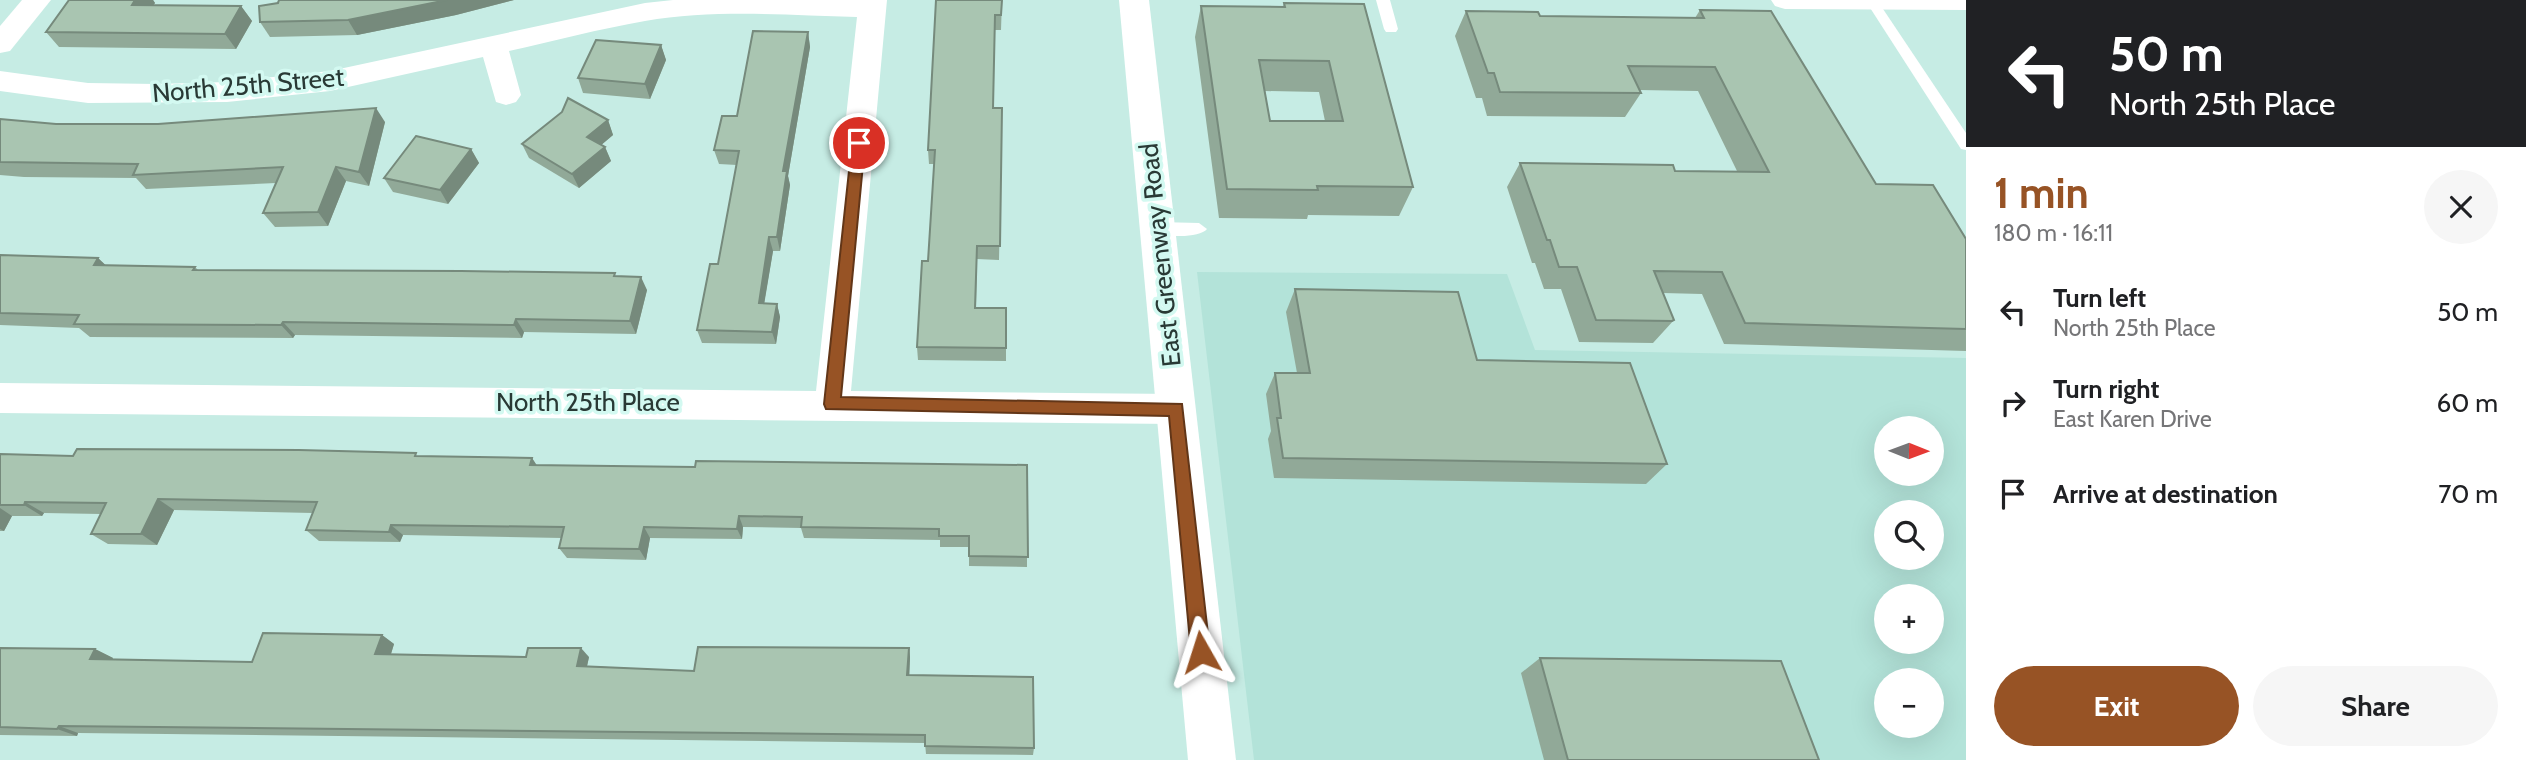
<!DOCTYPE html>
<meta charset="utf-8">
<style>
body{margin:0;font-family:Cabin,sans-serif;background:#f6f6f6;color:#202124;height:100vh;display:flex;flex-direction:column;font-size:26px;white-space:nowrap}
*{box-sizing:border-box;margin:0}
p{font-size:23px;color:#757577}
.icon{flex:none;width:38px;height:38px;fill:none;stroke:currentColor;stroke-width:2;stroke-linecap:round;stroke-linejoin:round}
.map{position:relative;flex:1;overflow:hidden}
.drawer{display:flex;flex-direction:column;background:#fff;width:560px}
.drawer>*{flex:none}
.guide{background:#202124;color:#fff;overflow:hidden}
.needle{width:46px;rotate:91deg}
.controls{position:absolute;left:1874px;top:416px;display:grid;gap:14px}
.controls a{display:grid;place-items:center;width:70px;height:70px;border-radius:50%;background:#fff;box-shadow:0 7px 28px #0002;font-size:35px}
.pin{position:absolute;display:grid;place-items:center;width:60px;height:60px;color:#fff;margin:-30px;border:4px solid #fff;border-radius:50%;box-shadow:0 2px 7px #0007}
.me{position:absolute;width:77px;margin:-38px;rotate:354deg;stroke-linejoin:round;filter:drop-shadow(0 0 5px #0008)}
.turn{display:flex;align-items:center;gap:24px;height:147px;padding:0 28px;font-size:32px}
.turn .icon{width:91px;height:91px;stroke-width:2.5}
.turn b{display:block;font-size:49px;line-height:60px}
.round{display:grid;place-items:center;flex:none;width:74px;height:74px;border-radius:37px;background:#f6f6f6}
.headline{display:flex;align-items:center;justify-content:space-between;height:119px;padding:0 28px}
h1{font-size:42px;font-weight:700;line-height:52px;color:#975325}
.cta{display:flex;gap:14px;margin-top:auto;padding:14px 28px}
.cta a{flex:1;height:80px;border-radius:42px;background:#975325;color:#fff;font-size:28px;font-weight:700;line-height:80px;text-align:center}
.cta a+a{background:#f6f6f6;color:#202124}
ul{padding:0;list-style:none}
li{display:flex;align-items:center;gap:21px;height:91px;padding:0 28px}
li div{flex:1}
li b{display:block;font-size:26px}
li em{font-style:normal}
main{display:flex;flex:1;min-height:0}
.map>svg:first-child{display:block}
</style>
<main>
<div class="map">
<svg width="1966" height="760" viewBox="0 0 1966 760">
<rect width="100%" height="100%" fill="#c6ece4"/>
<path fill="#b3e3d9" fill-rule="evenodd" d="M 1197,272 L 1507,274 L 1535,350 L 1966,358 L 1966,760 L 1254,760 ZM 1886,429 L 1932,429 L 1932,474 L 1886,474 ZM 1886,513 L 1932,513 L 1932,558 L 1886,558 ZM 1886,597 L 1932,597 L 1932,642 L 1886,642 ZM 1886,681 L 1932,681 L 1932,726 L 1886,726 Z"/>
<g fill="none" stroke-linecap="round" stroke-linejoin="round">
<g fill="#fff" fill-rule="evenodd">
<path d="M 1376,0 L 1390,0 L 1398,29 L 1396,32 L 1386,32 L 1384,29 Z"/>
<path d="M 1865,0 L 1877,0 L 1966,133 L 1966,150 L 1961,149 Z"/>
<path d="M 1158,222 L 1199,223 L 1207,229 C 1199,239 1158,238 1150,228 Z"/>
</g>
<g fill="#fff" fill-rule="evenodd">
<path d="M 22,0 L 51,0 L 10,51 L 0,53 L 0,26 Z"/>
<path d="M 673,0 L 887,0 L 851,391 L 1176,394 L 1189,398 L 1194,409 L 1189,420 L 1176,424 L 0,413 L 0,383 L 816,391 L 857,17 C 787,15 714,9 645,21 C 599,29 554,41 509,51 L 521,95 L 516,102 L 506,105 L 496,102 L 483,57 L 330,91 L 227,102 L 88,103 L 0,91 L 0,71 L 88,83 L 156,84 L 227,82 L 330,71 L 645,3 Z"/>
<path d="M 1771,0 L 1966,0 L 1966,10 L 1785,9 L 1775,6 Z"/>
</g>
<path fill="#fff" fill-rule="evenodd" d="M 1119,0 L 1149,0 L 1236,760 L 1188,760 Z"/>
</g>
<g fill="#91a998" fill-rule="evenodd">
<path d="M 69,0 L 153,0 L 155,3 L 153,5 L 241,6 L 252,21 L 236,49 L 59,47 L 46,32 Z"/>
<path d="M 279,0 L 514,0 L 456,15 L 357,35 L 270,37 L 260,22 Z"/>
<path d="M 1002,0 L 1001,30 L 994,30 L 993,108 L 1002,108 L 999,260 L 977,259 L 976,308 L 1006,308 L 1006,361 L 918,360 L 917,347 L 928,261 L 934,164 L 929,164 L 928,150 Z"/>
<path d="M 1284,3 L 1364,4 L 1413,187 L 1399,216 L 1308,215 L 1307,219 L 1219,218 L 1195,37 L 1201,6 L 1283,7 ZM 1265,91 L 1319,92 L 1325,121 L 1270,121 Z"/>
<path d="M 1700,10 L 1876,184 L 1966,239 L 1966,351 L 1724,344 L 1702,294 L 1663,293 L 1674,320 L 1653,343 L 1579,342 L 1561,289 L 1544,289 L 1535,263 L 1532,263 L 1507,187 L 1520,163 L 1675,171 L 1737,171 L 1698,91 L 1639,90 L 1641,93 L 1625,117 L 1487,116 L 1482,98 L 1476,98 L 1455,36 L 1466,11 L 1540,16 L 1695,18 Z"/>
<path d="M 808,32 L 810,47 L 788,176 L 790,185 L 780,251 L 773,251 L 764,303 L 777,304 L 780,317 L 776,344 L 702,343 L 697,330 L 718,264 L 737,165 L 719,164 L 714,150 L 737,116 Z"/>
<path d="M 661,45 L 666,60 L 650,99 L 583,93 L 578,78 Z"/>
<path d="M 0,119 L 56,124 L 385,122 L 369,186 L 346,181 L 328,226 L 275,227 L 263,213 L 276,183 L 146,189 L 136,178 L 24,177 L 0,175 Z"/>
<path d="M 608,120 L 613,135 L 601,145 L 605,147 L 611,161 L 579,188 L 529,158 L 522,144 Z"/>
<path d="M 471,149 L 479,163 L 448,204 L 393,192 L 384,178 Z"/>
<path d="M 0,255 L 98,258 L 106,266 L 195,267 L 199,271 L 616,276 L 647,290 L 636,334 L 524,332 L 522,338 L 295,335 L 293,338 L 90,337 L 79,328 L 0,325 Z"/>
<path d="M 1295,289 L 1477,360 L 1667,464 L 1646,484 L 1274,478 L 1268,439 L 1271,431 L 1266,394 L 1275,373 L 1297,373 L 1286,312 Z"/>
<path d="M 0,454 L 73,456 L 420,456 L 532,458 L 536,465 L 695,467 L 1027,465 L 1027,567 L 969,566 L 969,547 L 940,547 L 940,540 L 804,538 L 801,528 L 743,527 L 742,539 L 650,538 L 646,560 L 567,558 L 559,548 L 562,538 L 403,535 L 400,542 L 319,541 L 306,530 L 313,513 L 174,510 L 157,545 L 108,544 L 91,534 L 101,514 L 44,513 L 42,516 L 12,516 L 4,531 L 0,531 Z"/>
<path d="M 382,635 L 394,644 L 391,654 L 589,657 L 587,666 L 694,671 L 909,648 L 910,657 L 909,675 L 1034,748 L 1033,755 L 926,754 L 925,743 L 78,733 L 77,736 L 0,735 L 0,648 L 95,649 L 113,658 L 112,660 L 252,662 Z"/>
<path d="M 1540,658 L 1819,760 L 1544,760 L 1521,673 Z"/>
</g>
<g fill="#768a7c">
<path d="M 135,0 L 153,0 L 155,3 L 143,20 L 132,5 Z"/>
<path d="M 447,0 L 514,0 L 456,15 L 357,35 L 348,20 Z"/>
<path d="M 241,6 L 252,21 L 236,49 L 225,34 Z"/>
<path d="M 808,32 L 810,47 L 788,176 L 790,185 L 780,251 L 777,237 L 783,171 Z"/>
<path d="M 661,45 L 666,60 L 650,99 L 645,84 Z"/>
<path d="M 376,108 L 385,122 L 369,186 L 359,172 Z"/>
<path d="M 608,120 L 613,135 L 593,152 L 587,137 Z"/>
<path d="M 605,147 L 611,161 L 579,188 L 572,174 Z"/>
<path d="M 471,149 L 479,163 L 448,204 L 440,190 Z"/>
<path d="M 336,167 L 346,181 L 328,226 L 318,212 Z"/>
<path d="M 769,237 L 773,251 L 762,317 L 759,303 Z"/>
<path d="M 98,258 L 113,272 L 94,265 Z"/>
<path d="M 641,277 L 647,290 L 636,334 L 630,321 Z"/>
<path d="M 777,304 L 780,317 L 776,344 L 772,332 Z"/>
<path d="M 516,319 L 524,332 L 522,338 L 514,325 Z"/>
<path d="M 283,322 L 295,335 L 293,338 L 281,325 Z"/>
<path d="M 532,458 L 540,470 L 530,465 Z"/>
<path d="M 158,499 L 174,510 L 157,545 L 141,534 Z"/>
<path d="M 25,502 L 44,513 L 42,516 L 24,505 Z"/>
<path d="M 0,508 L 12,516 L 4,531 L 0,529 Z"/>
<path d="M 739,516 L 743,527 L 742,539 L 737,529 Z"/>
<path d="M 391,525 L 403,535 L 400,542 L 389,532 Z"/>
<path d="M 644,527 L 650,538 L 646,560 L 639,549 Z"/>
<path d="M 382,635 L 394,644 L 388,663 L 375,654 Z"/>
<path d="M 581,648 L 589,657 L 585,675 L 577,666 Z"/>
<path d="M 909,648 L 910,657 L 909,683 L 907,675 Z"/>
<path d="M 95,649 L 113,658 L 108,668 L 90,659 Z"/>
<path d="M 59,726 L 78,733 L 77,736 L 57,729 Z"/>
</g>
<g fill="#a9c5b1" stroke="#768a7c" stroke-width="2" fill-rule="evenodd">
<path d="M 69,0 L 135,0 L 132,5 L 241,6 L 225,34 L 46,32 Z"/>
<path d="M 279,0 L 447,0 L 348,20 L 260,22 L 259,6 L 278,3 Z"/>
<path d="M 936,0 L 1002,0 L 1001,15 L 995,15 L 993,108 L 1002,108 L 1000,246 L 977,246 L 975,308 L 1006,308 L 1006,348 L 917,347 L 922,261 L 928,261 L 935,150 L 928,150 Z"/>
<path d="M 1284,3 L 1364,4 L 1413,187 L 1317,186 L 1318,190 L 1227,189 L 1201,6 L 1285,7 ZM 1259,60 L 1329,61 L 1343,121 L 1270,121 Z"/>
<path d="M 1700,10 L 1771,11 L 1876,184 L 1933,185 L 1966,239 L 1966,329 L 1745,323 L 1722,272 L 1654,271 L 1674,320 L 1672,321 L 1596,320 L 1577,267 L 1559,267 L 1550,240 L 1547,240 L 1520,163 L 1673,165 L 1675,171 L 1769,172 L 1715,67 L 1628,66 L 1641,93 L 1500,92 L 1494,73 L 1488,73 L 1466,11 L 1538,12 L 1540,16 L 1704,18 Z"/>
<path d="M 753,31 L 808,32 L 783,171 L 787,171 L 777,237 L 769,237 L 759,303 L 777,304 L 772,332 L 697,330 L 710,264 L 718,264 L 739,151 L 714,150 L 722,116 L 737,116 Z"/>
<path d="M 596,40 L 661,45 L 645,84 L 578,78 Z"/>
<path d="M 568,98 L 608,120 L 587,137 L 605,147 L 572,174 L 522,144 L 562,112 Z"/>
<path d="M 376,108 L 359,172 L 336,167 L 318,212 L 263,213 L 283,167 L 133,175 L 138,164 L 0,162 L 0,119 L 56,124 L 158,124 Z"/>
<path d="M 416,136 L 471,149 L 440,190 L 384,178 Z"/>
<path d="M 0,255 L 98,258 L 94,265 L 195,267 L 193,270 L 461,271 L 615,273 L 614,276 L 641,277 L 630,321 L 516,319 L 514,325 L 283,322 L 281,325 L 74,324 L 79,315 L 0,313 Z"/>
<path d="M 1295,289 L 1458,292 L 1477,360 L 1630,363 L 1667,464 L 1283,458 L 1277,418 L 1281,418 L 1275,373 L 1310,373 Z"/>
<path d="M 77,449 L 299,450 L 416,453 L 415,456 L 532,458 L 530,465 L 695,467 L 696,461 L 1027,465 L 1028,557 L 969,556 L 969,536 L 939,536 L 939,529 L 801,527 L 802,517 L 739,516 L 737,529 L 644,527 L 639,549 L 559,548 L 564,527 L 391,525 L 389,532 L 306,530 L 317,502 L 158,499 L 141,534 L 91,534 L 106,503 L 25,502 L 24,505 L 0,505 L 0,454 L 73,456 Z"/>
<path d="M 263,633 L 382,635 L 375,654 L 526,657 L 528,648 L 581,648 L 577,666 L 694,671 L 698,647 L 909,648 L 907,675 L 1033,677 L 1034,748 L 925,746 L 925,735 L 59,726 L 57,729 L 0,727 L 0,648 L 95,649 L 90,659 L 252,662 Z"/>
<path d="M 1540,658 L 1781,661 L 1819,760 L 1568,760 Z"/>
</g>
<path fill="#975325" stroke="#623618" stroke-width="2" d="M 859,138 L 865,143 L 841,397 L 1182,404 L 1210,652 L 1207,659 L 1201,661 L 1194,659 L 1191,652 L 1169,416 L 826,409 L 824,404 L 852,143 Z"/>
<g text-anchor="middle" dominant-baseline="central" stroke-width="7" stroke-linejoin="round" paint-order="stroke">
<g font-size="26" fill="#293935" stroke="#d3f9f1">
<text transform="translate(248 85) rotate(-5)">North 25th Street</text>
<text transform="translate(1160 255) rotate(-96)">East Greenway Road</text>
<text x="588" y="402">North 25th Place</text>
</g>
</g>
</svg>
<div class="controls">
<a><svg class="needle" viewBox="-14 -14 28 28"><path d="M0-13l5 13h-10z" fill="#e53935"/><path d="M0 13l5-13h-10z" fill="#757577"/></svg></a>
<a><svg class="icon" aria-label="search" viewBox="0 0 24 24"><circle cx="10" cy="10" r="6"/><path d="M15 15l6 6"/></svg></a>
<a>+</a>
<a>−</a>
</div>
<div class="pin" style="left:859px;top:143px;background:#d93025"><svg class="icon" aria-label="arrive" viewBox="0 0 24 24"><path d="M6 21V4h12l-3 4 3 4H6"/></svg></div>
<svg class="me" style="left:1201px;top:652px" viewBox="-20 -20 40 40"><path d="M0-17L14 15 0 8-14 15z" fill="#975325" stroke="#fff" stroke-width="4"/></svg>
</div>
<section class="drawer">
<div class="guide">
<div class="turn"><svg class="icon" aria-label="left" viewBox="0 0 24 24"><path d="M17 20v-9H6M10 6l-5 5 5 5"/></svg><div><b>50 m</b>North 25th Place</div></div>
</div>
<div class="headline"><div><h1>1 min</h1><p>180 m · 16:11</p></div><a class="round"><svg class="icon" aria-label="close" viewBox="0 0 24 24"><path d="M6 6l12 12M18 6L6 18"/></svg></a></div>
<ul>
<li><svg class="icon" aria-label="left" viewBox="0 0 24 24"><path d="M17 20v-9H6M10 6l-5 5 5 5"/></svg><div><b>Turn left</b><p>North 25th Place</p></div><em>50 m</em></li>
<li><svg class="icon" aria-label="right" viewBox="0 0 24 24"><path d="M7 20v-9h11M14 6l5 5-5 5"/></svg><div><b>Turn right</b><p>East Karen Drive</p></div><em>60 m</em></li>
<li><svg class="icon" aria-label="arrive" viewBox="0 0 24 24"><path d="M6 21V4h12l-3 4 3 4H6"/></svg><div><b>Arrive at destination</b></div><em>70 m</em></li>
</ul>
<div class="cta"><a>Exit</a><a>Share</a></div>
</section>
</main>
